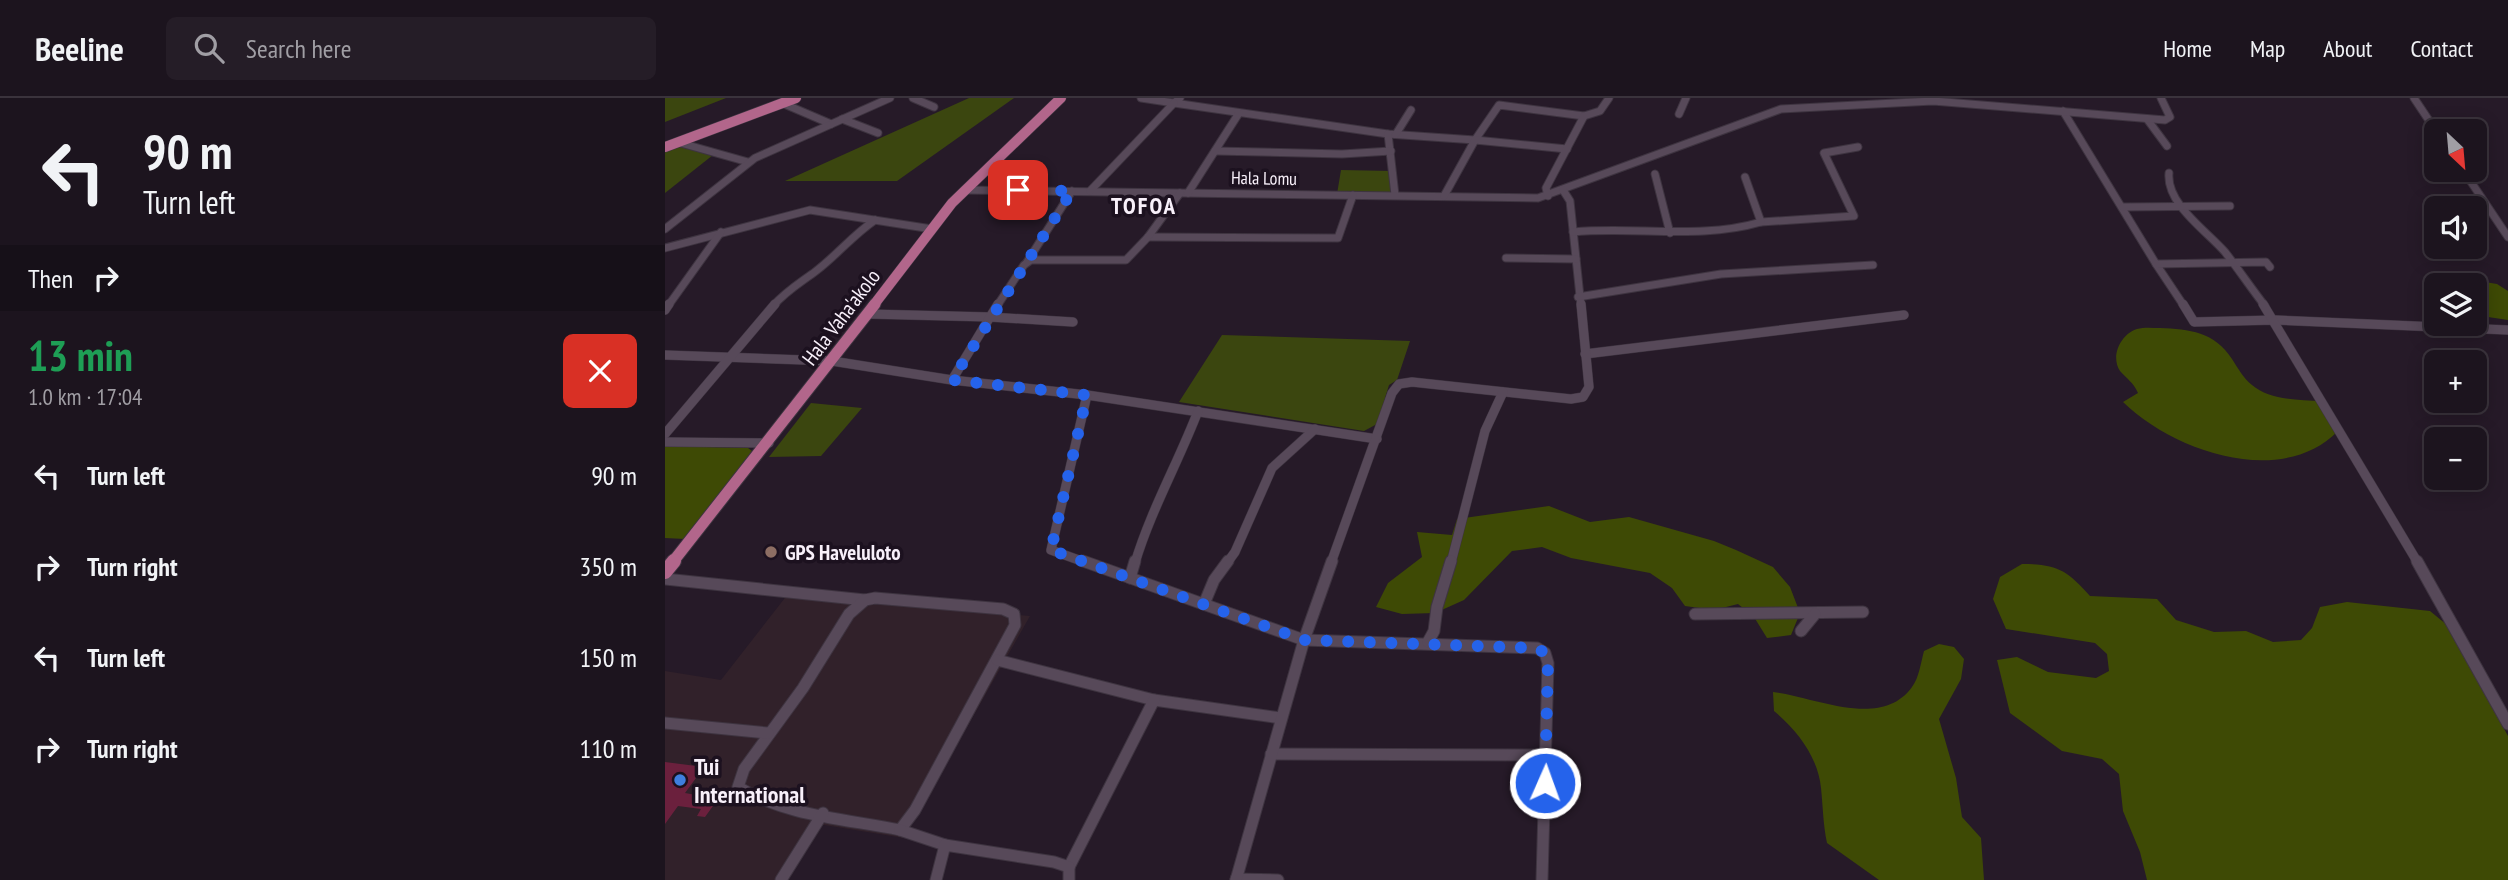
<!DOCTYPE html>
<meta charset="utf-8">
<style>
body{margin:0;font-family:"PT Sans Narrow",sans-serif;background:#251d27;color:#f1f3f6;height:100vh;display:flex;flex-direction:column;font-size:26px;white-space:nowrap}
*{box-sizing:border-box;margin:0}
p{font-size:23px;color:#a09ea4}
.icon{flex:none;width:38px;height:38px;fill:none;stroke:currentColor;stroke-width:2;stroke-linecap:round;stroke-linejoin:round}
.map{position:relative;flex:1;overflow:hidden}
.panel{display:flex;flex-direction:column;background:#1c141e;width:665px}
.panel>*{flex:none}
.guide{background:#1c141e;color:#f1f3f6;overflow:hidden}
.needle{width:46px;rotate:154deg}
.buttons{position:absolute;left:1759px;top:21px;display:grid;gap:14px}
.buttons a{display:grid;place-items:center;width:63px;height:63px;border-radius:10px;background:#1c141e;box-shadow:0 4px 18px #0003,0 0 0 2px #3a333c;font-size:35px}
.pin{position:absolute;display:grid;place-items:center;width:60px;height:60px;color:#fff;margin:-30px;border-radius:14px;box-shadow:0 4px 10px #0006}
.me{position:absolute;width:77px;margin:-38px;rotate:2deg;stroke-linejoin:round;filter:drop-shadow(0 0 5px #0008)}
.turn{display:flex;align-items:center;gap:24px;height:147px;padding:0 28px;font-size:32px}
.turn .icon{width:91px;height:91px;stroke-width:2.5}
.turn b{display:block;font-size:49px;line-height:60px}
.then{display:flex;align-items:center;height:66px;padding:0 28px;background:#0003;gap:14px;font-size:26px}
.round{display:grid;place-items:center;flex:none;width:74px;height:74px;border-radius:10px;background:#251d27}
.head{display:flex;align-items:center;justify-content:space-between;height:119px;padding:0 28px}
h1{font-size:42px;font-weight:700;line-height:52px;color:#1e9e55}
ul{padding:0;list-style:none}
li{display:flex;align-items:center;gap:21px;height:91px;padding:0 28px}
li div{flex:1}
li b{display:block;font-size:26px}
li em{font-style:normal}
header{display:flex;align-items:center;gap:42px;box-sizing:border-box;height:98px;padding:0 35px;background:#1c141e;border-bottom:2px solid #3a333c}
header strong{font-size:33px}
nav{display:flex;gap:38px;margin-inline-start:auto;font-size:24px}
.search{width:490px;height:63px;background:#251d27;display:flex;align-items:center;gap:18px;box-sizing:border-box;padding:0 24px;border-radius:10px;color:#a09ea4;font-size:26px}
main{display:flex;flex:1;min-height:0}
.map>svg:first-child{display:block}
</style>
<header>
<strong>Beeline</strong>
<div class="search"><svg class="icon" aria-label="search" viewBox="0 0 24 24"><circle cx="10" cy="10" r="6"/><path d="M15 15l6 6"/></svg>Search here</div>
<nav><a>Home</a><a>Map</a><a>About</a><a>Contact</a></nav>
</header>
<main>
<section class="panel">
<div class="guide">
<div class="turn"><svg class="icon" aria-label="left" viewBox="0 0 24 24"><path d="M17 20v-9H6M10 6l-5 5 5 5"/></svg><div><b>90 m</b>Turn left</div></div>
<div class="then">Then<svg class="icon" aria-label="right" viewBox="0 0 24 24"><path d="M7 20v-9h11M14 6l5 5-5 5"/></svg></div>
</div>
<div class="head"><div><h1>13 min</h1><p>1.0 km · 17:04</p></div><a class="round" style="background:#d93025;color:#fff"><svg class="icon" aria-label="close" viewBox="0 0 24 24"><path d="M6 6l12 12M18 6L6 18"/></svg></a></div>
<ul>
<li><svg class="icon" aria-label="left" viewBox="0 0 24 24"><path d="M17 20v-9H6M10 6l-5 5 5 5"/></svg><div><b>Turn left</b></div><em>90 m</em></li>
<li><svg class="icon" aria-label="right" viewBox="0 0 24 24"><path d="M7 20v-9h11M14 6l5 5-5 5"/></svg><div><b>Turn right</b></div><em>350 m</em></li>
<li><svg class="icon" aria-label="left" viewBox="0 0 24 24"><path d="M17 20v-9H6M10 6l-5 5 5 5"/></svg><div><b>Turn left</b></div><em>150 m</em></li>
<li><svg class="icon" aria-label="right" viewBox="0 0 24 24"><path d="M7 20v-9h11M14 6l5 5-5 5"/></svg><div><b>Turn right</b></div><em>110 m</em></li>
</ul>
</section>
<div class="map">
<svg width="1843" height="782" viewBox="0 0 1843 782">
<rect width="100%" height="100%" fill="#261a28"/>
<path fill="#31212a" d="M 123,496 L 365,518 L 239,740 L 147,725 L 111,782 L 0,782 L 0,573 L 56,582 Z"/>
<g fill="#3b460f">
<path d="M 0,0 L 61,0 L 0,24 Z"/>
<path d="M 304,0 L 349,0 L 232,83 L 120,83 Z"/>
<path d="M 17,48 L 48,57 L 0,95 L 0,53 Z"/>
<path d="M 676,72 L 727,73 L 728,96 L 672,96 Z"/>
<path d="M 557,237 L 745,243 L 732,282 L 724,287 L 712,326 L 699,333 L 514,304 Z"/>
<path d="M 146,305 L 197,310 L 156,358 L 104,359 Z"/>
</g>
<g fill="#3e4a05">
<path d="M 1808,182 L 1832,186 L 1843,193 L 1843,222 L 1810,217 L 1810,187 L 1784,187 Z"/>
<path d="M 1495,230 C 1524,231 1550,234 1567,261 C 1573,270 1578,280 1587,287 C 1604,302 1634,302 1656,303 L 1673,333 C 1616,391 1508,353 1458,304 L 1473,295 C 1468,284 1462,281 1455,273 C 1445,258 1456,236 1472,231 C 1479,229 1488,230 1495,230 Z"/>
<path d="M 0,348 L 83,350 L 87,353 L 20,441 L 0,440 Z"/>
<path d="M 884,408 L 925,424 L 964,419 L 1049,443 L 1071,452 L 1108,469 L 1125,489 L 1135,515 L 1126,537 L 1102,540 L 1089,519 L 1073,506 L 1049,512 L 1020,508 L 1007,490 L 985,475 L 906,460 L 877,449 L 847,453 L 799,502 L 770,515 L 737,516 L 711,509 L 723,485 L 757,459 L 752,434 L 787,437 L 792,421 Z"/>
<path d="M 1357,466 C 1392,466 1402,472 1425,498 L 1492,501 L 1511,522 L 1549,534 L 1581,533 L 1608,544 L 1636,542 L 1647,530 L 1655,509 L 1682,504 L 1765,513 L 1782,527 L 1843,638 L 1843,782 L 1482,782 L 1475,754 L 1458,713 L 1454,676 L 1437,661 L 1397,653 L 1345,615 L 1332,562 L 1352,559 L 1383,574 L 1431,580 L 1444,573 L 1442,556 L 1430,545 L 1341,531 L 1328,501 L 1335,479 Z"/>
<path d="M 1274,546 L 1289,549 L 1299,561 L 1296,581 L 1274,621 L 1291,680 L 1297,719 L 1316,740 L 1319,782 L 1214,782 L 1162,745 C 1158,726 1158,709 1156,690 C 1153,659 1132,632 1109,613 L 1108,594 C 1151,599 1216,632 1247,589 C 1254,580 1256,564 1259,553 Z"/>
</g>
<path fill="#6b203d" d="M 0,664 L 39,669 L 20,695 L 53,701 L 40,719 L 32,718 L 36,711 L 13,708 L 0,726 Z"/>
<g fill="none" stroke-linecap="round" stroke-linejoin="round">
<g stroke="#3e3440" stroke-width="9">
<g id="minor-far2">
<path d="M 248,0 L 269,9"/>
<path d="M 476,0 L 509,5"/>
<path d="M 515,0 L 509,5 L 723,36 L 810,42 L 834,7 L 919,18"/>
<path d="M 1749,0 L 1771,33"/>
<path d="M 117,5 L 166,26"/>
<path d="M 1398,13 L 1491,166"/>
<path d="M 1014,16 L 1021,0"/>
<path d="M 177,21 L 213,35"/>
<path d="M 1482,21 L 1502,48"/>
<path d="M 723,36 L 730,97"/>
<path d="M 731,36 L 746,12"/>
<path d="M 12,44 L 83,64"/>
<path d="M 550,53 L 677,56 L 726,53"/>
<path d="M 1798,72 L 1843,139"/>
<path d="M 1504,75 C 1501,106 1542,133 1560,154 C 1574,172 1586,190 1600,208"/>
<path d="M 990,76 L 1005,135"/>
<path d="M 299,92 L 873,100 L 1116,11 L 1268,3 L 1500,22 L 1505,19 L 1496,0"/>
<path d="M 898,92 L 905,103 L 916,208"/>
<path d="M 425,93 L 509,5"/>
<path d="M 523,95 L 574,15"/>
<path d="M 779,98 L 810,42 L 902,51"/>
<path d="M 883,98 L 881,90 L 919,18 L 935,13 L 944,0"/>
<path d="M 1458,109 L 1565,108"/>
<path d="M 1096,124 L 1189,118 L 1159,55 L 1193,49"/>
<path d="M 0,131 L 90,60 L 225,0"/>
<path d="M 908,134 C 970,128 1035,142 1096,124 L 1080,79"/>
<path d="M 483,139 L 673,140 L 688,97"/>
<path d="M 0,150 L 145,112 L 267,131"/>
<path d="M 841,160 L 911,161"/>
<path d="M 362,164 L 407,93"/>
<path d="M 913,199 L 1056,176 L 1208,167"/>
<path d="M 3,208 L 56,134"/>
<path d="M 108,208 C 121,193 135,185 151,173 C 172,157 188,137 210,122"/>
<path d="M 332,208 L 359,167 L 366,162 L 461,162 L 483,139 L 515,95"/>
<path d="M 1519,208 L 1491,166 L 1601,164 L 1605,169"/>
</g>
</g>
<g stroke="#3e3440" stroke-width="10">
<g id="minor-far1">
<path d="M 1518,206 L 1529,224 L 1610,222 L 1843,232"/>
<path d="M 1598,206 L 1753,465"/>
<path d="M 0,212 L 4,206"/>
<path d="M 203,216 L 325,219 L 333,206"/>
<path d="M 920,256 L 1239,217"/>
<path d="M 0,257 L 167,263 L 287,282 L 422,297 L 712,341"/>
<path d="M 287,282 L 325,219 L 408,224"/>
<path d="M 422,297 L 386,452 L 422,465"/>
<path d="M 0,336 L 110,206"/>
<path d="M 0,344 L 104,345"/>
<path d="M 470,465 C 486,412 513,365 533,313"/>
<path d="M 562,465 L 570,454 L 607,370 L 650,331"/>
<path d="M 666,465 L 727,295 L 734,286 L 747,284 L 906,301 L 918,299 L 924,289 L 916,206"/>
<path d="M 786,465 L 820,333 L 838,294"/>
</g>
</g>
<g stroke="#3e3440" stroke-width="13">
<g id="minor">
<path d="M 418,463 L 639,542 L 872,550 L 880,555 L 883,565 L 877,782"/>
<path d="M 1752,463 L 1843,626"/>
<path d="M 465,480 L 470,463"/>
<path d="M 0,481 L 200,502"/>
<path d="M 210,500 L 338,511 L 349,516 L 350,527 L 250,712 L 235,732 C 181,721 121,718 73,689 L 79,671 L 138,590 L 184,516 L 200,502 Z"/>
<path d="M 539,506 L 549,482 L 563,463"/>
<path d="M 1030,516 L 1198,514"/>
<path d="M 1136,533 L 1150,516"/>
<path d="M 763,544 L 769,533 L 772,509 L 786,463"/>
<path d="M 332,562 L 489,602 L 616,620"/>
<path d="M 0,625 L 103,635"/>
<path d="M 606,656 L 881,657"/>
<path d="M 235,732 L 280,747"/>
<path d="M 404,769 L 489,602"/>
<path d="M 571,781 L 613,782"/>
<path d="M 116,782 L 158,715"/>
<path d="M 271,782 L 280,747 L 389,764 L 404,769 L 404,782"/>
<path d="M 571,782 L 639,542 L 667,463"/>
</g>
</g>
<g stroke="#3e3440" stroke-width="11">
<g id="major-far2">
<path d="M 0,49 L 131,0"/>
<path d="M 208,208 L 287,105 L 396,0"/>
</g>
</g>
<g stroke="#3e3440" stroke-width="13">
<path id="major-far1" d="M 7,465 L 210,206"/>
</g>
<g stroke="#3e3440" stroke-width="16">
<path id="major" d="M 0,474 L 9,463"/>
</g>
<use href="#minor-far2" stroke="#574959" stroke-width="7"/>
<use href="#minor-far1" stroke="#574959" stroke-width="9"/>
<use href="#minor" stroke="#574959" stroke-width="11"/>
<use href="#major-far2" stroke="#b2668b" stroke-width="10"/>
<use href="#major-far1" stroke="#b2668b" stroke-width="11"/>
<use href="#major" stroke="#b2668b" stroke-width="14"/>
</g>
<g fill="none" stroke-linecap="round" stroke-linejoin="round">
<path stroke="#2563eb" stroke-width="12" stroke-dasharray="0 21.6" d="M 353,92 L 407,93 L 287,282 L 422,297 L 386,452 L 639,542 L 872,550 L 880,555 L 883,565 L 880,685"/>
</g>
<circle fill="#8d6e63" stroke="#1c111f" stroke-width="2.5" cx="106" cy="454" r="7"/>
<circle fill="#3f7fe0" stroke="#1c111f" stroke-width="2.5" cx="15" cy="682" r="7"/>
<g text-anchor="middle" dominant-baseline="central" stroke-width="7" stroke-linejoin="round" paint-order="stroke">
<g font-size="18" fill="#f8f0fa" stroke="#1c111f">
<text transform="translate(599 80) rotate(1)">Hala Lomu</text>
</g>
<g font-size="21" fill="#f8f0fa" stroke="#1c111f">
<text transform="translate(176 219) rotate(-53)">Hala Vaha'akolo</text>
</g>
<g font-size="21" font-weight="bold" fill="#f8f0fa" stroke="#1c111f" text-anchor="start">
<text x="120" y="454">GPS Haveluloto</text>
</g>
<g font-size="23" font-weight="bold" letter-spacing="2" fill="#f8f0fa" stroke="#1c111f">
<text x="479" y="107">TOFOA</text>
</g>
<g font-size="24" font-weight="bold" fill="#f8f0fa" stroke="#1c111f" text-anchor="start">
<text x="29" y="668">Tui<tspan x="29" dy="28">International</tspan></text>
</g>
</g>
</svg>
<div class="buttons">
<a><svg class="needle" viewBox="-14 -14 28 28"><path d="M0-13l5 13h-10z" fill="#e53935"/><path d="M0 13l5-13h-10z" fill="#a09ea4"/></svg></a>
<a><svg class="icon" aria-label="sound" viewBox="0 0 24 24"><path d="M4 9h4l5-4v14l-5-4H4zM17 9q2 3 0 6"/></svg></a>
<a><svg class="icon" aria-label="layers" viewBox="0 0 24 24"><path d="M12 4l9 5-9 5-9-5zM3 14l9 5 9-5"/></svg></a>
<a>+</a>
<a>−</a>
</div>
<div class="pin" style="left:353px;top:92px;background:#d93025"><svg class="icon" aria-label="arrive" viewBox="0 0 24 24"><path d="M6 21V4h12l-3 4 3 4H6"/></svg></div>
<svg class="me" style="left:880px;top:685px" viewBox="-20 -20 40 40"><circle r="17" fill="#2563eb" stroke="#fff" stroke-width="3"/><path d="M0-11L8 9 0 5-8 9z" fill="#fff"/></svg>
</div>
</main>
